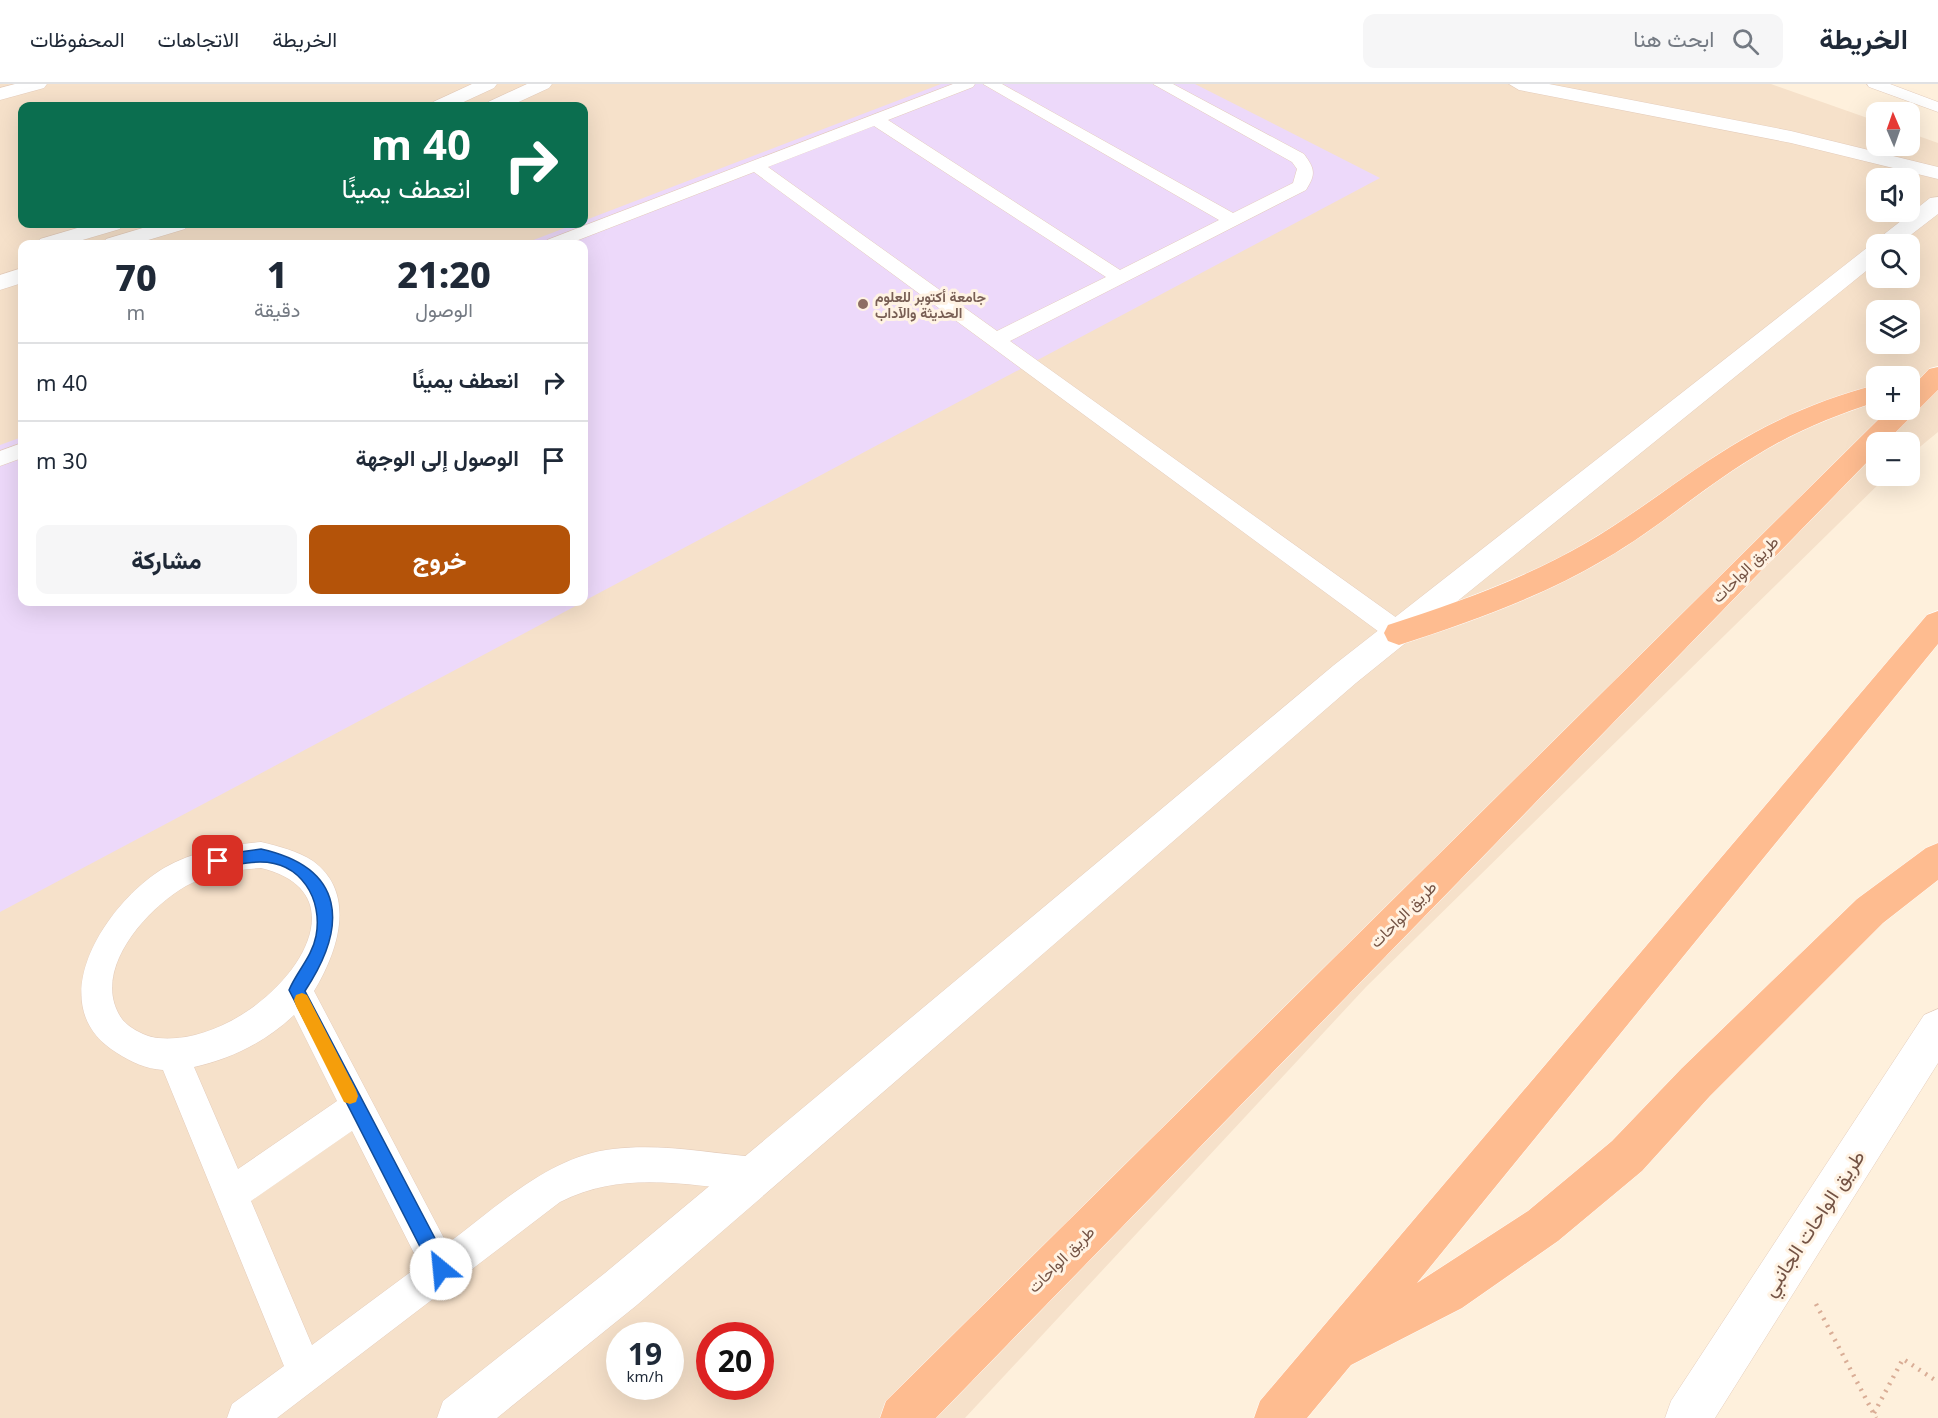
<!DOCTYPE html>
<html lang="ar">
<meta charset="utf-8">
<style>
body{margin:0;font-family:"Noto Sans",Vazirmatn,sans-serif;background:#f6f6f7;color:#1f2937;direction:rtl;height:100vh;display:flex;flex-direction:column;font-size:22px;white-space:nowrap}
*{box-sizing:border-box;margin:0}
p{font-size:20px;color:#747a83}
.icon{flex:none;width:33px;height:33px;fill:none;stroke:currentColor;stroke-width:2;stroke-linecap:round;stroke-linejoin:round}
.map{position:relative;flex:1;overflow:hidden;direction:ltr}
.drawer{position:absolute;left:18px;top:156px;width:570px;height:366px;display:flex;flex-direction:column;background:#fff;border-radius:12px;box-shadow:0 6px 24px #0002;direction:rtl}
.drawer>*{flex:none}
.hud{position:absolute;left:18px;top:18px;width:570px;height:126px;border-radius:12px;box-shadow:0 6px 24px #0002;direction:rtl;background:#0b6e4f;color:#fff;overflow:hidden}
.needle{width:39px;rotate:358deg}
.tools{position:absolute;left:1866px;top:18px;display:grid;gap:12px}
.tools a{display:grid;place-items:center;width:54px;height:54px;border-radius:12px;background:#fff;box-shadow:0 6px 24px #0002;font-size:30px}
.speed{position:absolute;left:606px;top:1238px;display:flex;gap:12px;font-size:30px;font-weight:700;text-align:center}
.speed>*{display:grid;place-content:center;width:78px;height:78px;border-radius:50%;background:#fff;box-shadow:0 6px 24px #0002;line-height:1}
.speed small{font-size:15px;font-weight:400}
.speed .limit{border:9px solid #d22;background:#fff;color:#111}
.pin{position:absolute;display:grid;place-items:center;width:51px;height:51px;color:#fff;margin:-26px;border-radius:12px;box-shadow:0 3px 9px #0006}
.me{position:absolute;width:66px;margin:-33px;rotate:332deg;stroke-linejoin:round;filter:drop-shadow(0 0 4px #0008)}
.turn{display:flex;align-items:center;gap:21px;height:126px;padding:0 18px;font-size:27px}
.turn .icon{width:78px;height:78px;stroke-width:2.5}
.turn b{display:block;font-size:42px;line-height:51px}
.eta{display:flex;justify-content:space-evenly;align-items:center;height:102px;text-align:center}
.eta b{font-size:36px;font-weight:800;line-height:42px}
.action{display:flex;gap:12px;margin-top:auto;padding:12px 18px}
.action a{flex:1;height:69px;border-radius:12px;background:#b45309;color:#fff;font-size:24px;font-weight:800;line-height:69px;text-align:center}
.action a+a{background:#f6f6f7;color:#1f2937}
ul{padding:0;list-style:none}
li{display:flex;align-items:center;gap:18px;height:78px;padding:0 18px;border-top:2px solid #e0e1e3}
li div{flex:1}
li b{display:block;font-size:22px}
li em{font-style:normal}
header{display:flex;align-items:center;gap:36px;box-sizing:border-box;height:84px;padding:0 30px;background:#fff;border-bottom:2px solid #e0e1e3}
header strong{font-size:28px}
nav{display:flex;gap:33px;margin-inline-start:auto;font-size:21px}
.search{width:420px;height:54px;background:#f6f6f7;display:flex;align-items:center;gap:15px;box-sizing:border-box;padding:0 21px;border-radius:12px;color:#747a83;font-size:22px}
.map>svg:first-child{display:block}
</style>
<header>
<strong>الخريطة</strong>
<div class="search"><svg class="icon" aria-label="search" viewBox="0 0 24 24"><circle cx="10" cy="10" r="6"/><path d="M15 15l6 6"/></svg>ابحث هنا</div>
<nav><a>الخريطة</a><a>الاتجاهات</a><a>المحفوظات</a></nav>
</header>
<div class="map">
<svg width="1938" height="1334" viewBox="0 0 1938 1334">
<rect width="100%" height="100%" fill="#fef0dc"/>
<path fill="#f6e1ca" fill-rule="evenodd" d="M 0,0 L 1771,0 L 1876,37 L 1876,62 L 1910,62 L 1910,49 L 1938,59 L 1938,348 L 1910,371 L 1910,358 L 1876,358 L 1876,392 L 1887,392 L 1366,903 L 965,1334 L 0,1334 ZM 22,22 L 584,22 L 584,140 L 22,140 ZM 1876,94 L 1910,94 L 1910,128 L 1876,128 ZM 22,160 L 584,160 L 584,518 L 22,518 ZM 1876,160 L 1910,160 L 1910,194 L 1876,194 ZM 1876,226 L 1910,226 L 1910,260 L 1876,260 ZM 1876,292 L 1910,292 L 1910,326 L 1876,326 ZM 620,1251 L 670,1251 L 670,1302 L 620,1302 ZM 710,1251 L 760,1251 L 760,1302 L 710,1302 Z"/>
<g fill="#edd9fa">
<path d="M 941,0 L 1195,0 L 1380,94 L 584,517 L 584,160 L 523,160 Z"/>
<path d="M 22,353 L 22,518 L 583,518 L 0,828 L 0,361 Z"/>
</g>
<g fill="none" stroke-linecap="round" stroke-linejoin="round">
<g stroke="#e4ccbb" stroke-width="1">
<g id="service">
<path d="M 953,0 L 975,0 L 973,3 L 888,36 L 1120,186 L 1219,136 L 983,0 L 1002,0 L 1233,129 L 1293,99 L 1297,85 L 1292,78 L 1153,0 L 1173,0 L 1304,70 C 1315,85 1316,90 1306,106 L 1010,257 L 1408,542 L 1411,549 L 1408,556 L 1399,559 L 1390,556 L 754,88 L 568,160 L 544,160 L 547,156 ZM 874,42 L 1106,193 L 997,247 L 768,83 Z"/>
<path d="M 1867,0 L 1890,0 L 1938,18 L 1938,28 L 1869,3 Z"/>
<path d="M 22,359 L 22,374 L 0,382 L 0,367 Z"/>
<path d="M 261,758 C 278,762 298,767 313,777 C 358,810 337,869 314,907 L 447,1160 C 497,1123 549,1072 613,1065 C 660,1059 709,1069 756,1073 L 768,1078 L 773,1090 L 768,1102 L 756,1107 C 687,1102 625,1085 560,1118 L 277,1334 L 227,1334 L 232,1320 L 284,1282 L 163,986 C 146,985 131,978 117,969 C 38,921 107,818 164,784 C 193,767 228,761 261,758 ZM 261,784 C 385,814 256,964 158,954 C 146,953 129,944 122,935 C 89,888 146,825 186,802 C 209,789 235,786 261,784 ZM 294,931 L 337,1017 L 238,1085 L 194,983 C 231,975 267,957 294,931 ZM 352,1047 L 420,1181 L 312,1261 L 251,1117 Z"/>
</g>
</g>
<g stroke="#e4ccbb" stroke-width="1">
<g id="minor">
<path d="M 15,0 L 47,0 L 44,4 L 0,16 L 0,4 Z"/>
<path d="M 1509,0 L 1549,0 L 1791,47 L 1938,83 L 1938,95 L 1791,59 L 1519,6 Z"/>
</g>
</g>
<g stroke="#e4ccbb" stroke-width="1">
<g id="tertiary">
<path d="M 472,0 L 497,0 L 494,4 L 455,22 L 430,22 L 433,18 Z"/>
<path d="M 527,0 L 552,0 L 549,4 L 510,22 L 485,22 L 488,18 Z"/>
<path d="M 1938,113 L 1938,130 L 1899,160 L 1876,160 L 1876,179 L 1356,599 L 637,1221 L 497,1334 L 437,1334 L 443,1317 L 605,1189 L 1334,581 L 1868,163 L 1876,161 L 1878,155 L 1930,114 Z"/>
<path d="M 91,140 L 123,140 L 120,145 L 69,160 L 37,160 L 40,155 Z"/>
<path d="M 156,140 L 188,140 L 185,145 L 135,160 L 103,160 L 106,155 Z"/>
<path d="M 22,184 L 22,199 L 0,206 L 0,191 Z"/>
<path d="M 1938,925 L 1938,979 L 1715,1334 L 1665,1334 L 1671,1317 L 1924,931 Z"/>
</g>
</g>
<g stroke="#fff" stroke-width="1">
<g id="trunk">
<path d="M 1938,283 L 1938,306 L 1886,358 L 1876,358 L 1876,369 L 936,1334 L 880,1334 L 886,1317 L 1888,326 L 1910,326 L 1910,305 L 1929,285 Z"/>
<path d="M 1876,301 L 1876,318 C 1833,332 1791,349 1752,374 C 1701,405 1657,445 1605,475 C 1541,513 1470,538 1399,561 L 1388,557 L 1384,549 L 1388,541 C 1456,519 1524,495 1586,459 C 1636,430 1681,393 1730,363 C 1775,335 1825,314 1876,301 Z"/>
<path d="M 1938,527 L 1938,560 L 1417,1199 L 1528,1127 L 1612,1057 L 1682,984 L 1857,815 L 1926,764 L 1938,759 L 1938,796 L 1883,839 L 1710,1012 L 1642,1087 L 1558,1157 L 1462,1224 L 1351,1281 L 1307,1334 L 1254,1334 L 1260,1317 L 1927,531 Z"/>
</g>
</g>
<g stroke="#d9ad96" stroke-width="4.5" stroke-dasharray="2 6" stroke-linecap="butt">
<path d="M 1816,1220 L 1876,1334"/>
<path d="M 1874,1329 L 1903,1275 L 1938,1298"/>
</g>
<use href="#service" fill="#fff" fill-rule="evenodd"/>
<use href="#minor" fill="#fff" fill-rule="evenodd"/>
<use href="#tertiary" fill="#fff" fill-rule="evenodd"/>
<use href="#trunk" fill="#febc90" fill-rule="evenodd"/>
</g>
<path fill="#1a73e8" stroke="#114b97" stroke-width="1.5" d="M 261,765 C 346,784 348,842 305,907 L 448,1179 L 451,1185 L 448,1192 L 441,1194 L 435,1192 L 289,906 C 297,887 312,873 316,852 C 323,815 301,778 260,778 C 246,778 232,782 218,783 L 211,777 L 218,771 Z"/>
<path fill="#f59e0b" d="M 302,909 L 307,911 L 356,1006 L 358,1012 L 356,1018 L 350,1020 L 344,1018 L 296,922 L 294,916 L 296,911 Z"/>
<circle fill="#8d6e63" stroke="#fff3e4" stroke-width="2" cx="863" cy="220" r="6"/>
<g text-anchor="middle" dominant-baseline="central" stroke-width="6" stroke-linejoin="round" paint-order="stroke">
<g font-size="14" font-weight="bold" fill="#785e54" stroke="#fff3e4" text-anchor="start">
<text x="875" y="212">جامعة أكتوبر للعلوم<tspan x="875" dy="16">الحديثة والآداب</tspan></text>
</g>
<g font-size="16" fill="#745344" stroke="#fff3e4">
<text transform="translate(1745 485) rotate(-45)">طريق الواحات</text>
<text transform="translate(1403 830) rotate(-45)">طريق الواحات</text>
<text transform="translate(1061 1175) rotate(-45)">طريق الواحات</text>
</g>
<g font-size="20" fill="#745344" stroke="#fff3e4">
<text transform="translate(1813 1139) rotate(-57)">طريق الواحات الجانبي</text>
</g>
</g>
</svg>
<div class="tools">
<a><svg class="needle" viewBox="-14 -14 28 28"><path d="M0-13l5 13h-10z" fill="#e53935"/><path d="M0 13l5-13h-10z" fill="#747a83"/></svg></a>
<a><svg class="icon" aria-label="sound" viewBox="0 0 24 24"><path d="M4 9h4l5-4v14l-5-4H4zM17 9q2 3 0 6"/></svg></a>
<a><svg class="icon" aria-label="search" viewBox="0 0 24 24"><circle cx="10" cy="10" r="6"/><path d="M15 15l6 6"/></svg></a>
<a><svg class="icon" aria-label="layers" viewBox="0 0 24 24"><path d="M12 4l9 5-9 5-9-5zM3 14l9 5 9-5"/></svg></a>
<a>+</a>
<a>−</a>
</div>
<div class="speed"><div>19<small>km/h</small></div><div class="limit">20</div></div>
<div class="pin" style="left:218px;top:777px;background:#d93025"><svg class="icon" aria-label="arrive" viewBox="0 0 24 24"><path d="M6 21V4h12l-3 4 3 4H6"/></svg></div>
<svg class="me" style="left:441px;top:1185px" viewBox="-20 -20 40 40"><circle r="19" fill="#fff"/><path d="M0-13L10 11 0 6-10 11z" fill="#1a73e8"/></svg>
<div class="hud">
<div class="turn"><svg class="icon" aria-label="right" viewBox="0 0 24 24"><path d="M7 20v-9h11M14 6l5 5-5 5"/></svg><div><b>40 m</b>انعطف يمينًا</div></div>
</div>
<section class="drawer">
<div class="eta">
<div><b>21:20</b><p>الوصول</p></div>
<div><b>1</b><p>دقيقة</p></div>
<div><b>70</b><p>m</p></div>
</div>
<ul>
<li><svg class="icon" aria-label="right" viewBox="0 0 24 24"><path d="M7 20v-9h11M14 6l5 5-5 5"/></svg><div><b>انعطف يمينًا</b></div><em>40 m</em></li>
<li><svg class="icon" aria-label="arrive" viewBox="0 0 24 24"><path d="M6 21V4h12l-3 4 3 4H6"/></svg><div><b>الوصول إلى الوجهة</b></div><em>30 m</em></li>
</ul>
<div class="action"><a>خروج</a><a>مشاركة</a></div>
</section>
</div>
